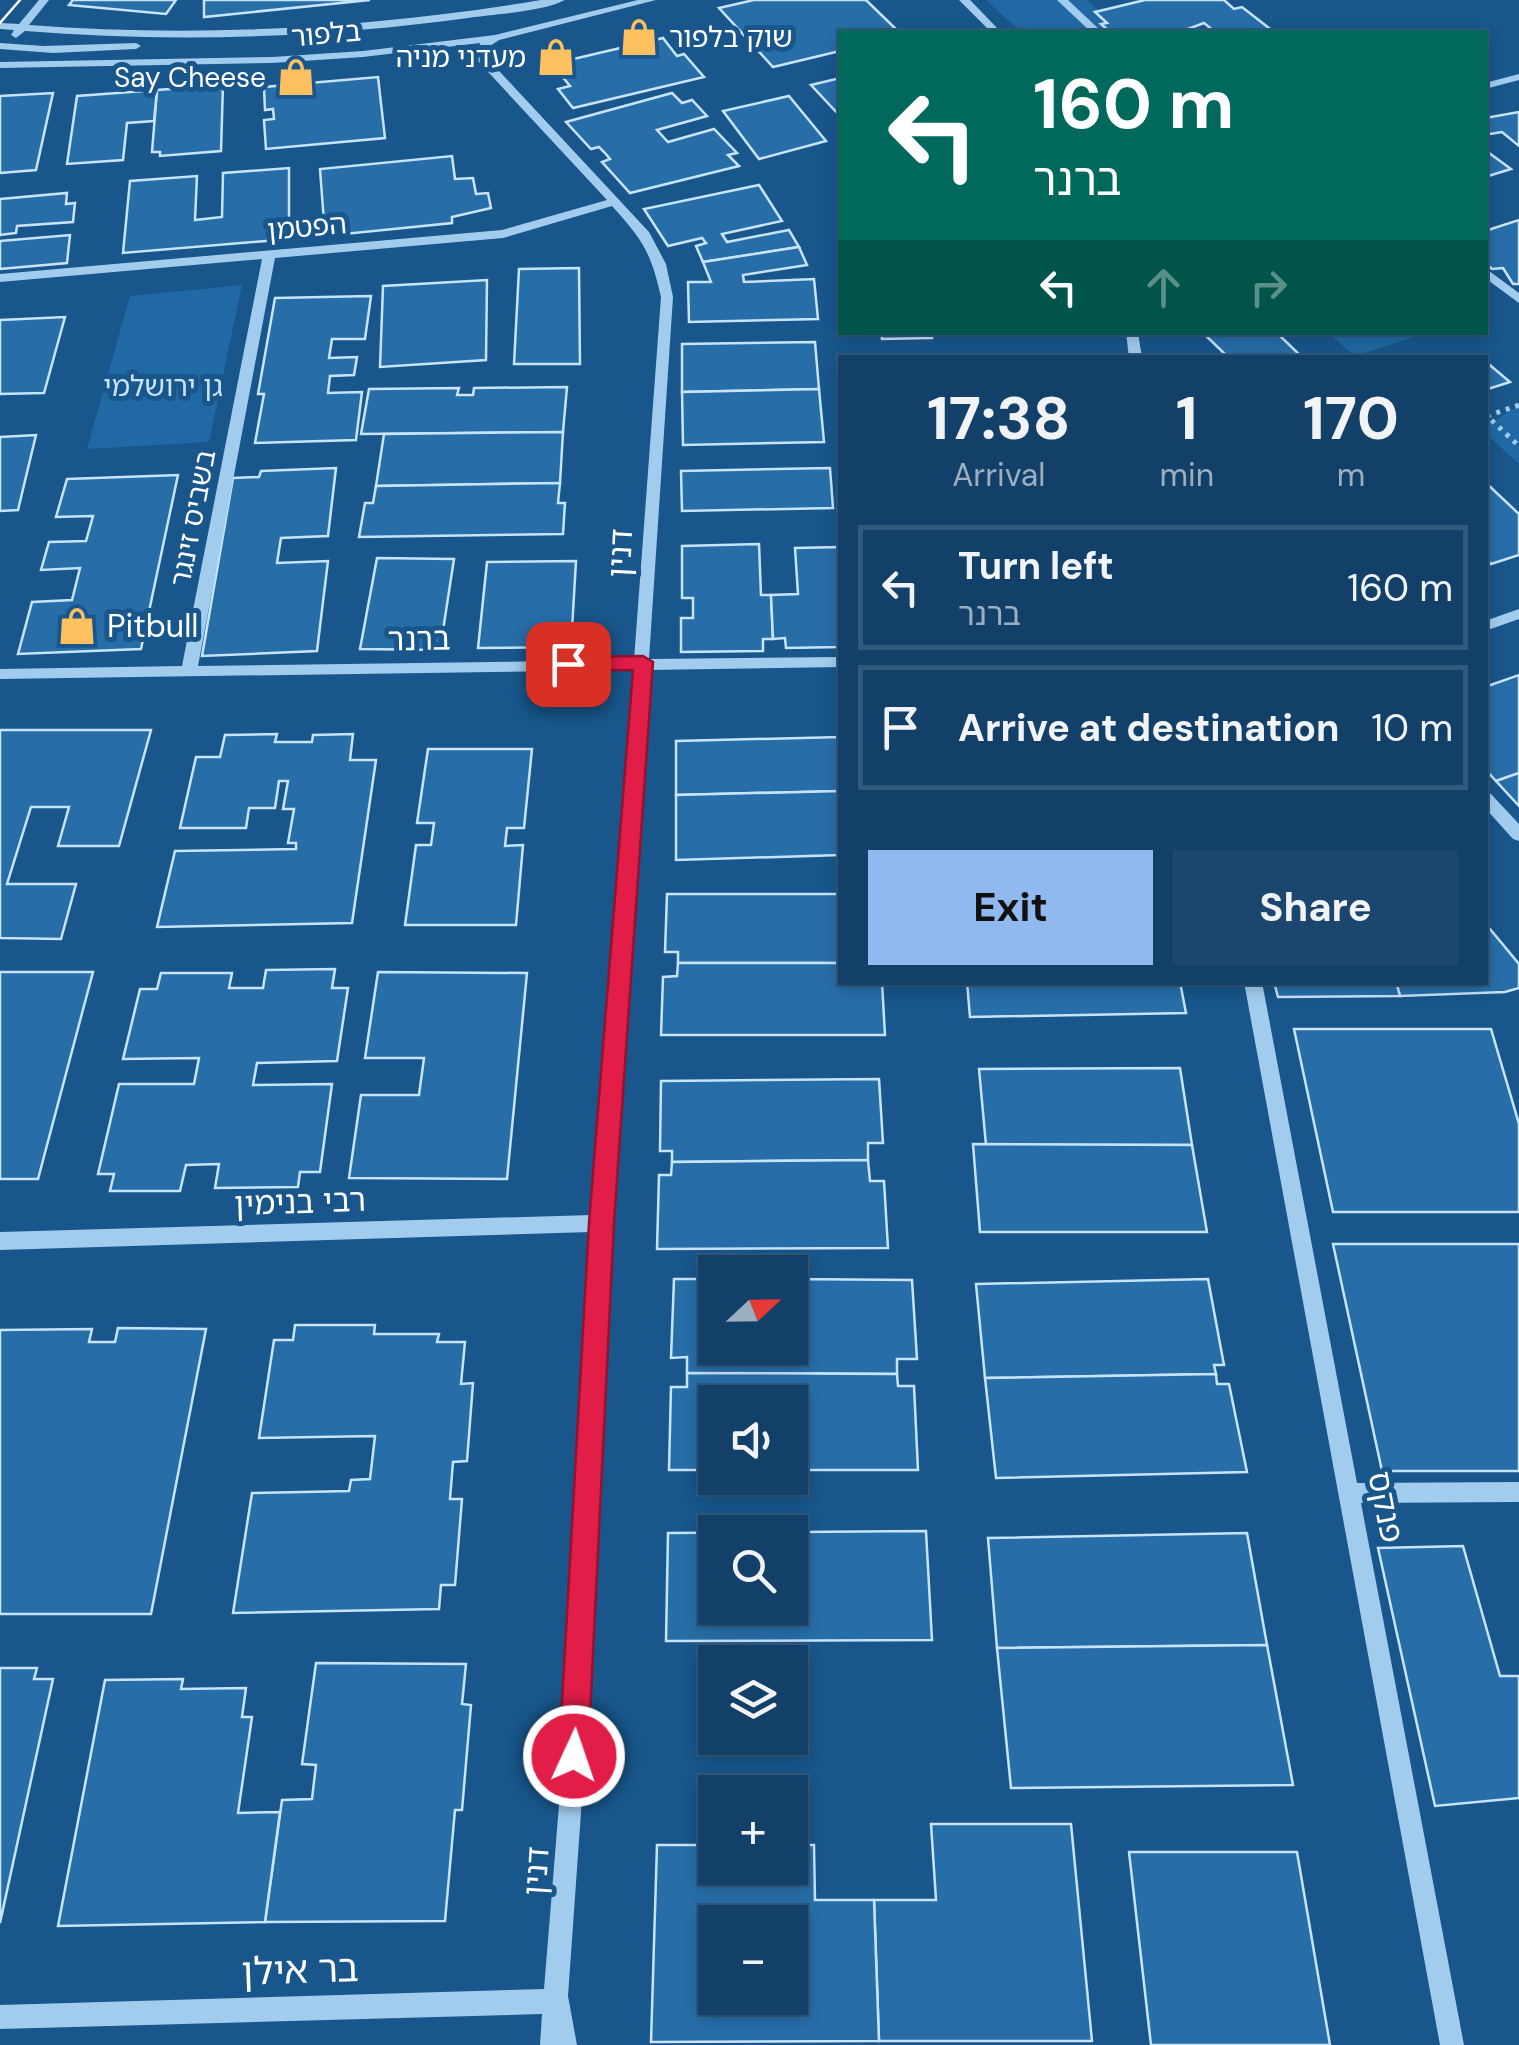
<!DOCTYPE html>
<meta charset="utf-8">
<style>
body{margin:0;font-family:"DM Sans","Noto Sans Hebrew",sans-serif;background:#1b476e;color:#f1f3f6;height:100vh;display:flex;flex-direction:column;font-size:38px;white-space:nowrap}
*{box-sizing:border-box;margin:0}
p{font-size:32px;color:#9cafc0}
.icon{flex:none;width:55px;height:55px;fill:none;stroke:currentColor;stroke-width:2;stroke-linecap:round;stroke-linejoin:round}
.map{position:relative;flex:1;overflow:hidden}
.side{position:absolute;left:838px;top:355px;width:650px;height:630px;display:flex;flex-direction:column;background:#124068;border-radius:0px;box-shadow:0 5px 15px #0003,0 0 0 2px #31597c}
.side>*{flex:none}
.banner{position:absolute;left:838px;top:30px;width:650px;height:305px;border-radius:0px;box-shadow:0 5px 15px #0003,0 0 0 2px #31597c;background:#00695c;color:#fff;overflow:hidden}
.needle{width:65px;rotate:68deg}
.buttons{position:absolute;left:698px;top:1255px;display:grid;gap:20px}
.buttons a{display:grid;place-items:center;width:110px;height:110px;border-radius:0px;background:#124068;box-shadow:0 5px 15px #0003,0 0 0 2px #31597c;font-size:50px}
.pin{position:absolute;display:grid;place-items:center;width:85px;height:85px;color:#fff;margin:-42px;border-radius:20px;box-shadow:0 5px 15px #0006}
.me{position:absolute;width:110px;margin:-55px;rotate:3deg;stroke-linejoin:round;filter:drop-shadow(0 0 8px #0008)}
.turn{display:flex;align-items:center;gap:35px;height:210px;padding:0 30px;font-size:45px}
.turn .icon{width:130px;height:130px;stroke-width:2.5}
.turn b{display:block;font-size:70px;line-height:85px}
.lanes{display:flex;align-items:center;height:95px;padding:0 30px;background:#0003;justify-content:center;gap:50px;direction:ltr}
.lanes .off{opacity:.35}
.eta{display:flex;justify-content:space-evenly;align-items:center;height:170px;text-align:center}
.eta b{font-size:60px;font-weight:700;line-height:70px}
.action{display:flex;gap:20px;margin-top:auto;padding:20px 30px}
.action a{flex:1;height:115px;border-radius:0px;background:#90b9f0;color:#111;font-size:40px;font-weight:700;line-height:115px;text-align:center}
.action a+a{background:#1b476e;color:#f1f3f6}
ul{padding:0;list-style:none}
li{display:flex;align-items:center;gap:30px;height:125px;margin:0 20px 15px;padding:0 10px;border:5px solid #31597c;border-radius:0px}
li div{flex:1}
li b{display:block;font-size:38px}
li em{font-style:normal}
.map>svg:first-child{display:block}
</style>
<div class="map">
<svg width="1519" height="2045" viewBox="0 0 1519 2045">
<rect width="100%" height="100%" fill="#18568b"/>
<g fill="#2169a4">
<path d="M 986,0 L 1087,0 L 1123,32 L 1021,32 Z"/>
<path d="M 242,285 L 209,442 L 87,449 L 130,296 Z"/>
<path d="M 1328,333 L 1426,333 L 1355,356 Z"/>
<path d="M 1517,406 L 1519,408 L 1519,464 L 1485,433 L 1485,428 Z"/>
</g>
<g fill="#276ea9" stroke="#c8e4fa" stroke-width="2.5" fill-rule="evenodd">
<path d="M 73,0 L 176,0 L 166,14 L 69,5 Z"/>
<path d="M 204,0 L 370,0 L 204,17 Z"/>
<path d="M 754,0 L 866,0 L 899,32 L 840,32 L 840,51 L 773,67 L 719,8 Z"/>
<path d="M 1145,0 L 1224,0 L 1234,9 L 1242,7 L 1274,32 L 1215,32 L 1204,23 L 1180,32 L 1110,32 L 1101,24 L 1107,23 L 1095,12 Z"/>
<path d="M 663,38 L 677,56 L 684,54 L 704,77 L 573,108 L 558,89 L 570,86 L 552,64 Z"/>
<path d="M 378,77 L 385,138 L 266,149 L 264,120 L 274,119 L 273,109 L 265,110 L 264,87 Z"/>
<path d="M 840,78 L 840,116 L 811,85 Z"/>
<path d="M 223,85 L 221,151 L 160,156 L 160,152 L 152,152 L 157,90 Z"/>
<path d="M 157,90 L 154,121 L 127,123 L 123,160 L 67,164 L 77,96 Z"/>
<path d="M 53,93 L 36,170 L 0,173 L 0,96 Z"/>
<path d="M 672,93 L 682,103 L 692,100 L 707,116 L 657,130 L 668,142 L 714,129 L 737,153 L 728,155 L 739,166 L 630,193 L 602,162 L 610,159 L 605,153 L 599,147 L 591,149 L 566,122 Z"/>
<path d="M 789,96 L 826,141 L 759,159 L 723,111 Z"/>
<path d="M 1519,112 L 1519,146 L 1502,132 L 1490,134 L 1485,130 L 1485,118 Z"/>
<path d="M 1485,150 L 1511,169 L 1485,177 Z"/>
<path d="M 452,156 L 455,179 L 473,178 L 476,194 L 488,193 L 491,208 L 452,217 L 452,223 L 325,236 L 320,169 Z"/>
<path d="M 289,168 L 289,239 L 123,253 L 130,181 L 197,176 L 195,220 L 222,217 L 223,173 Z"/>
<path d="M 759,185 L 782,221 L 722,234 L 727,242 L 789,230 L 799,247 L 703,262 L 696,246 L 706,243 L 702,238 L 668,246 L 644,209 Z"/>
<path d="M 67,193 L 66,204 L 75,203 L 73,222 L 17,226 L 16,233 L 0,235 L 0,199 Z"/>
<path d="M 1519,220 L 1519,284 L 1513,284 L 1503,268 L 1492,269 L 1485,263 L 1485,231 Z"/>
<path d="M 70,235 L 67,263 L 0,269 L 0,241 Z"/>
<path d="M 799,247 L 807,265 L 743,275 L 744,282 L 814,279 L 818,319 L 689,322 L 688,282 L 711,282 L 703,262 Z"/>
<path d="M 579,268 L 580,364 L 514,364 L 519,269 Z"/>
<path d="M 487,280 L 486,360 L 380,367 L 383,286 Z"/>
<path d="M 371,296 L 365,339 L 332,339 L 329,358 L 357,357 L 354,375 L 330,376 L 328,393 L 362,392 L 356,440 L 255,443 L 264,394 L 258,394 L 275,298 Z"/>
<path d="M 65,317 L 44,393 L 0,394 L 0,320 Z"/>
<path d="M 881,332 L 932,332 L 932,338 L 882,339 Z"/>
<path d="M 1202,332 L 1276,332 L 1303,358 L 1229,358 Z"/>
<path d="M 815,342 L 819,389 L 682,392 L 682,344 Z"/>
<path d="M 1485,361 L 1510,382 L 1485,390 Z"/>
<path d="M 567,387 L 563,432 L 361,434 L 369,389 L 459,388 L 457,395 L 473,395 L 474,388 Z"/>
<path d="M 819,389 L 824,442 L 683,445 L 682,392 Z"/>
<path d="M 563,432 L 560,483 L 376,486 L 384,434 Z"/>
<path d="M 36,435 L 18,510 L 0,511 L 0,437 Z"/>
<path d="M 336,468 L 328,536 L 281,538 L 277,563 L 328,561 L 317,651 L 202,656 L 233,478 L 259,477 L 261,471 Z"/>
<path d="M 830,468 L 833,508 L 682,511 L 681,471 Z"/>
<path d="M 178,475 L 141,649 L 18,654 L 32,602 L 72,600 L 80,568 L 41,570 L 49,542 L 86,541 L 93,516 L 56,517 L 67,479 Z"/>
<path d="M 1485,482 L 1519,514 L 1519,555 L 1491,564 L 1485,558 Z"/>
<path d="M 560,483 L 558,503 L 565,503 L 563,534 L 359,537 L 365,503 L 373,503 L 376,486 Z"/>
<path d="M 759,544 L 761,595 L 771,595 L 773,639 L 763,639 L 763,651 L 681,652 L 681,618 L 693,618 L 693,598 L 682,598 L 682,546 Z"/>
<path d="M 840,547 L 840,647 L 786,648 L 785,638 L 773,639 L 771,595 L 798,594 L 795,548 Z"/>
<path d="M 377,558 L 454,559 L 440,650 L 360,649 Z"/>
<path d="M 576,561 L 571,647 L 478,648 L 487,562 Z"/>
<path d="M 1519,675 L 1519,773 L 1496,781 L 1485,769 L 1485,687 Z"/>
<path d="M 0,730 L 151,730 L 119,846 L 58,846 L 69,807 L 31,807 L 7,884 L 76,884 L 61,939 L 0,938 Z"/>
<path d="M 277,734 L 275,742 L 312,742 L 313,735 L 353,734 L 350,760 L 376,760 L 352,923 L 157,927 L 175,851 L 296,849 L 296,843 L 288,843 L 294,809 L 283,809 L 288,781 L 279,781 L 275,808 L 249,808 L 246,828 L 180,828 L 196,757 L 220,757 L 225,735 Z"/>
<path d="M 840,737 L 840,791 L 676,795 L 676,741 Z"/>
<path d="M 428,749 L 532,749 L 524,828 L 507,828 L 505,846 L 523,845 L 516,925 L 405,925 L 416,845 L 431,845 L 434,823 L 417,823 Z"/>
<path d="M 1519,773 L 1519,806 L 1496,781 Z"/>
<path d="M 840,791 L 840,855 L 676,860 L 676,795 Z"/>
<path d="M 667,894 L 840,894 L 840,963 L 678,963 L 678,952 L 665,952 Z"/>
<path d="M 1485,923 L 1519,964 L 1519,988 L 1505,992 L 1400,996 L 1396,982 L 1485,982 Z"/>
<path d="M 678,963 L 840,963 L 840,982 L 882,982 L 885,1035 L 661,1035 L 663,977 L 677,976 Z"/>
<path d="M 335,969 L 332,988 L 348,988 L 337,1061 L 257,1063 L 253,1085 L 332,1084 L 320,1172 L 300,1172 L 298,1187 L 215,1188 L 219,1164 L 186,1165 L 180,1191 L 110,1191 L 114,1174 L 98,1174 L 119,1084 L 194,1084 L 199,1058 L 123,1059 L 140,989 L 157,989 L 161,973 L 232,973 L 229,988 L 263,988 L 266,970 Z"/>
<path d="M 0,972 L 93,972 L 38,1179 L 0,1179 Z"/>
<path d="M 378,972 L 527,973 L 507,1179 L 349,1178 L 361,1095 L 419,1095 L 424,1058 L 365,1058 Z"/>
<path d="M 967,982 L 1180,982 L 1186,1013 L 970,1017 Z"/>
<path d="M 1274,982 L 1396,982 L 1400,996 L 1278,997 Z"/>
<path d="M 1294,1029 L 1491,1029 L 1519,1124 L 1519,1212 L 1333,1212 Z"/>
<path d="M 1180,1068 L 1192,1145 L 986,1145 L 979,1069 Z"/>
<path d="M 879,1079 L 883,1143 L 868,1143 L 868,1160 L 672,1162 L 672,1151 L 660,1151 L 661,1081 Z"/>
<path d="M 973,1144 L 1192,1145 L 1207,1232 L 980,1232 Z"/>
<path d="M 868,1160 L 870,1181 L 884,1181 L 888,1248 L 657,1249 L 659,1175 L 671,1175 L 672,1162 Z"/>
<path d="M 1333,1244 L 1519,1244 L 1519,1471 L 1382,1471 Z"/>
<path d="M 674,1279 L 715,1279 L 715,1348 L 790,1348 L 790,1279 L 912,1280 L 917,1359 L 897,1359 L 897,1374 L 687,1373 L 687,1357 L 671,1358 Z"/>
<path d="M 1208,1279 L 1224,1365 L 1214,1365 L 1216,1374 L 985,1378 L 976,1284 Z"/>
<path d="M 295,1325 L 375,1325 L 374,1334 L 439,1334 L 437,1342 L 465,1342 L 461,1384 L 473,1383 L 467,1461 L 453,1462 L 450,1499 L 462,1499 L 455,1585 L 441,1585 L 439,1609 L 233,1613 L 252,1493 L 349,1491 L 351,1480 L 370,1479 L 375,1436 L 259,1438 L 274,1340 L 293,1340 Z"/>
<path d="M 118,1328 L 206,1329 L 151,1614 L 0,1614 L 0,1330 L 92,1329 L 89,1342 L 115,1342 Z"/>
<path d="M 687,1373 L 897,1374 L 898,1386 L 914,1386 L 918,1470 L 790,1470 L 790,1402 L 715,1402 L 715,1470 L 669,1470 L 671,1387 L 687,1387 Z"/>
<path d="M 1216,1374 L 1217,1384 L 1229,1384 L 1247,1472 L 996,1478 L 985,1378 Z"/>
<path d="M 926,1531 L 932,1640 L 666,1641 L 668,1533 ZM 715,1532 L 790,1532 L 790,1608 L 715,1608 Z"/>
<path d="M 1247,1533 L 1267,1645 L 997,1648 L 988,1538 Z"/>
<path d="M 1463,1546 L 1500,1676 L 1519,1676 L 1519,1798 L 1435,1806 L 1378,1548 Z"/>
<path d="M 1267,1645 L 1293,1785 L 1011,1788 L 997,1648 Z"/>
<path d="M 316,1663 L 466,1664 L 462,1704 L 471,1705 L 462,1810 L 455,1810 L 445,1921 L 265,1922 L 282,1800 L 312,1799 L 316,1765 L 302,1764 Z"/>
<path d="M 0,1668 L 37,1668 L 34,1679 L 53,1679 L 0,1923 Z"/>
<path d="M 183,1679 L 181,1689 L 246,1688 L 242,1717 L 252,1717 L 238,1813 L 280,1812 L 265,1922 L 58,1926 L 105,1680 Z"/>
<path d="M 931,1824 L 1071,1824 L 1092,2041 L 879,2041 L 874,1900 L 936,1900 Z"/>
<path d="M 657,1845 L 715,1845 L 715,1868 L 790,1868 L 790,1845 L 814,1845 L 815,1900 L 874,1900 L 879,2041 L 651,2042 ZM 715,1922 L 790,1922 L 790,1998 L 715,1998 Z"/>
<path d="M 1129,1852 L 1297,1852 L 1330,2045 L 1151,2045 Z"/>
</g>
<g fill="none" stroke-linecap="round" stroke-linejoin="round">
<path stroke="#a2ccee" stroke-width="5" stroke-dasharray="4 6" stroke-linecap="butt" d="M 1519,405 L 1487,416 L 1519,446"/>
<g fill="#a2ccee" fill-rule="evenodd">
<path d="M 39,0 L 49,0 L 29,25 C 201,38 372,28 541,0 L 565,0 C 542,12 495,14 468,18 C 321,38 173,43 25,31 L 16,38 L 11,35 L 14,30 L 0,29 L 0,23 L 19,24 Z"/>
<path d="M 638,0 L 656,0 L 499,40 L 490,46 L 487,58 L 649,232 L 666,264 L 673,297 L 649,659 L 840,657 L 840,667 L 648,670 L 610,1223 L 585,1756 L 568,1996 L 577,2045 L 540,2045 L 542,2014 L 0,2029 L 0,2005 L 544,1989 L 563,1756 L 591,1232 L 0,1250 L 0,1232 L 592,1215 L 633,670 L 0,679 L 0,669 L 182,666 L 262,259 L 0,282 L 0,274 L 502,230 L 607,200 L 477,60 L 480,43 L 363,57 L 272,63 L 0,68 L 0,62 L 272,57 L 363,51 L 495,35 ZM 612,206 C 642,239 651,252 661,297 L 634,660 L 198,666 L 275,258 L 503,238 Z"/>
<path d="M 959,0 L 970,0 L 1001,32 L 991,32 Z"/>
<path d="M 1057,0 L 1068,0 L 1102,32 L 1091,32 Z"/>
<path d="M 0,43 L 44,46 L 136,43 L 141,46 L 136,49 L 53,53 L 0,49 Z"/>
<path d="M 1519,74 L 1519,80 L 1485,89 L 1485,83 Z"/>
<path d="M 1485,268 L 1519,293 L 1519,303 L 1485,278 Z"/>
<path d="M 1126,332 L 1138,332 L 1142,358 L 1129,358 Z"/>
<path d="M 1519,609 L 1519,619 L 1485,631 L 1485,621 Z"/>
<path d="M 1485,792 L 1491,794 L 1519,824 L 1519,841 L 1513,839 L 1485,808 Z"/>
<path d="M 1244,982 L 1262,982 L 1357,1483 L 1519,1482 L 1519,1502 L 1361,1503 L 1464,2045 L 1440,2045 Z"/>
</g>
<path stroke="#fff" stroke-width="2.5" d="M 0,23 L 20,0"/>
</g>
<path fill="#e11d48" stroke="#92132f" stroke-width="2.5" d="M 643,656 L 653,662 L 614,1223 L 588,1756 L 584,1766 L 574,1770 L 563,1766 L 559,1756 L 589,1223 L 633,670 L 568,671 L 558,664 L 568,657 Z"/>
<defs>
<g id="shop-bare" transform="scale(3)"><path d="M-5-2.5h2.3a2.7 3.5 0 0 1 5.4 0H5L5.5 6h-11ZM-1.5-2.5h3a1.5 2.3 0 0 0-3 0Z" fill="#ffc15f" stroke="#18568b" stroke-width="2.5" paint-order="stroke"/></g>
</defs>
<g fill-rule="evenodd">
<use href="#shop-bare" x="639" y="37"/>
<use href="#shop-bare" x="556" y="57"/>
<use href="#shop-bare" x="296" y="77"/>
<use href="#shop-bare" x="77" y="626"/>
</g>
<g text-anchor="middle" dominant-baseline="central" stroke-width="10" stroke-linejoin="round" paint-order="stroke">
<g font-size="28" fill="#fff" stroke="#18568b">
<text transform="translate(326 34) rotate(-5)">בלפור</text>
<text transform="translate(307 227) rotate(-5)">הפטמן</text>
<text transform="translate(193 518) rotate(-79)">בשביס זינגר</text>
</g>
<g font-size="28" fill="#fff" stroke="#18568b" text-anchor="end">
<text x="669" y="37" text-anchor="start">שוק בלפור</text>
<text x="526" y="57">מעדני מניה</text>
<text x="266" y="77">Say Cheese</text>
</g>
<g font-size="28" fill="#c8e4fa" stroke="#18568b">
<text x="163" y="386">גן ירושלמי</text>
</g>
<g font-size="32" fill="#fff" stroke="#18568b">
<text transform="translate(620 553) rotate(-87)">דנין</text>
<text transform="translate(419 639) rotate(-1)">ברנר</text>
<text transform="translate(300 1202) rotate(-2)">רבי בנימין</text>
<text transform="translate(1386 1507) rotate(79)">פנקס</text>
<text transform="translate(536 1871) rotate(-86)">דנין</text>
</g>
<g font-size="32" fill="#fff" stroke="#18568b" text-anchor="start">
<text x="107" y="626">Pitbull</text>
</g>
<g font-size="38" fill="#fff" stroke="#18568b">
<text transform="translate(300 1970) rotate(-2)">בר אילן</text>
</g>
</g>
</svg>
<div class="buttons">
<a><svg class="needle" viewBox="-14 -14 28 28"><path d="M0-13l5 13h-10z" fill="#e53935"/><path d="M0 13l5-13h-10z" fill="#9cafc0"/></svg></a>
<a><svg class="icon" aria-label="sound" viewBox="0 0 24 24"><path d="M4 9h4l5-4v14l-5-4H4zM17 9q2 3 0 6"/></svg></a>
<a><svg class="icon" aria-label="search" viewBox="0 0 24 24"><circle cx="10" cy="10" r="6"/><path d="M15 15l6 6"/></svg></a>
<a><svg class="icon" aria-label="layers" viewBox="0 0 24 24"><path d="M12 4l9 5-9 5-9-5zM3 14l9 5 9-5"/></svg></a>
<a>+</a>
<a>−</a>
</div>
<div class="pin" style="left:568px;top:664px;background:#d93025"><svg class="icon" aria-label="arrive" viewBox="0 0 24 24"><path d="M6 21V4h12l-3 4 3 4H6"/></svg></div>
<svg class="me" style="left:574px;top:1756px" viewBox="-20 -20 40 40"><circle r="17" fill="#e11d48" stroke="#fff" stroke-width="3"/><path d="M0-11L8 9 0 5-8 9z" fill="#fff"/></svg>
<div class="banner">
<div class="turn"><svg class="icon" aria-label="left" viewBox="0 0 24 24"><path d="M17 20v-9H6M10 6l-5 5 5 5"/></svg><div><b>160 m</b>ברנר</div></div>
<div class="lanes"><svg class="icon" aria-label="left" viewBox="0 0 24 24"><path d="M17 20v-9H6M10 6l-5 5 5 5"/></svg><svg class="icon off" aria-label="ahead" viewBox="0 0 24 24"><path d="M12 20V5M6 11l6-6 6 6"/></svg><svg class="icon off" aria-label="right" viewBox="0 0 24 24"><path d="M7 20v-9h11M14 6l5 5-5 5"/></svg></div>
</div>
<section class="side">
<div class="eta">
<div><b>17:38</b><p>Arrival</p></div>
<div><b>1</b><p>min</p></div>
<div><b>170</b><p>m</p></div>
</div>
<ul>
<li><svg class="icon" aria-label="left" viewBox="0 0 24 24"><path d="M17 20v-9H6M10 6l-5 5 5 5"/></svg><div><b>Turn left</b><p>ברנר</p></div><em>160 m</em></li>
<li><svg class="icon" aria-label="arrive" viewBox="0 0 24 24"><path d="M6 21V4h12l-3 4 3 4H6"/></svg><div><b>Arrive at destination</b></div><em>10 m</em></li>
</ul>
<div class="action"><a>Exit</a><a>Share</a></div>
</section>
</div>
